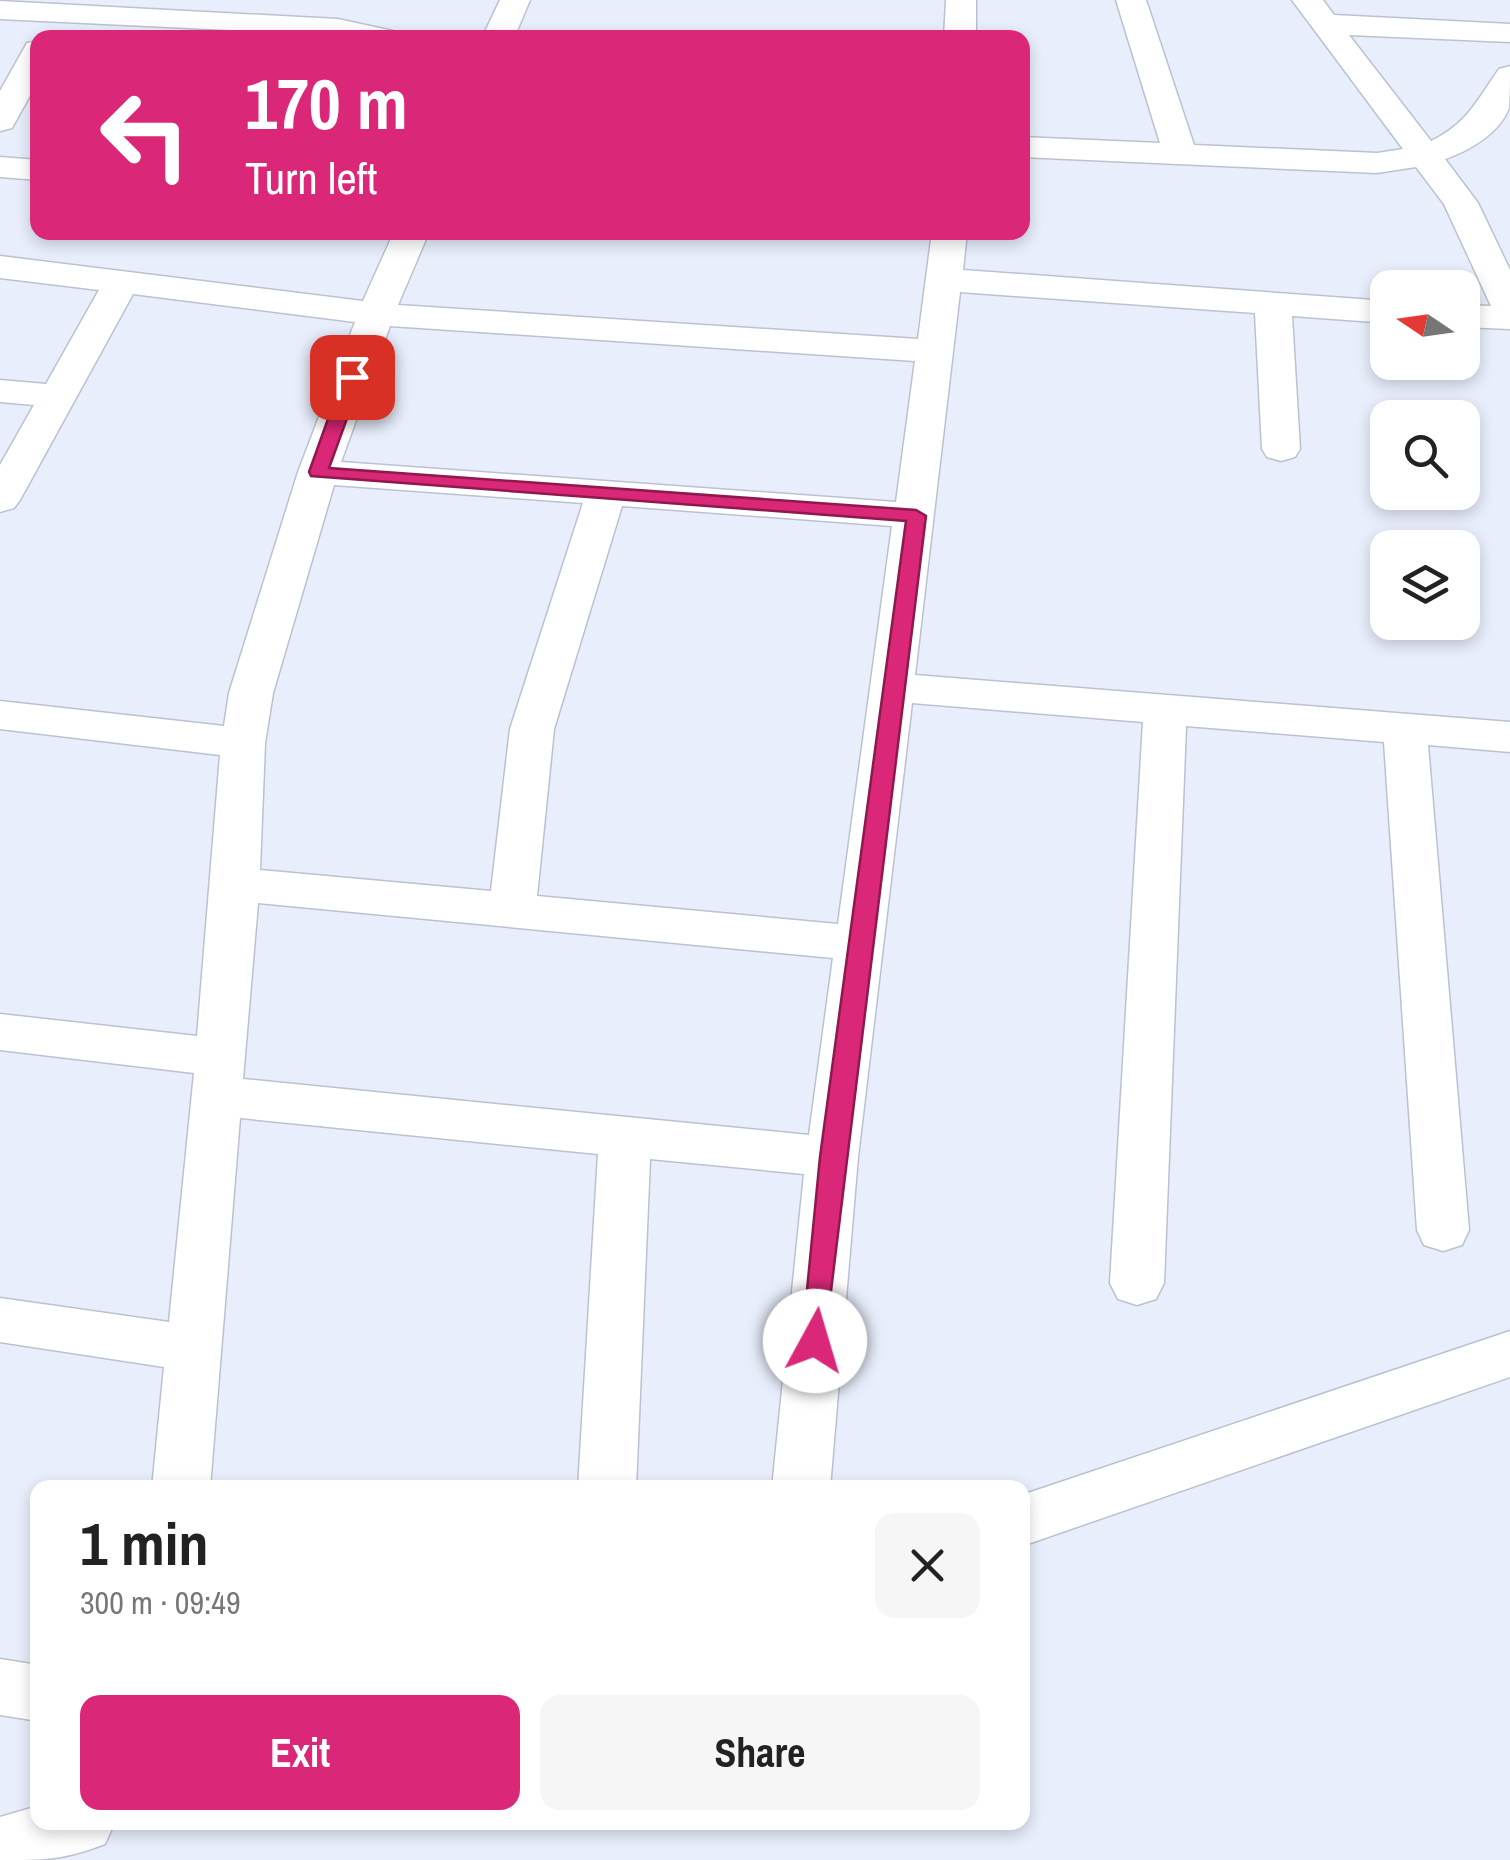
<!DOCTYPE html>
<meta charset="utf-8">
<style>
body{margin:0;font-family:"Archivo Narrow",sans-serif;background:#f6f6f6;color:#222;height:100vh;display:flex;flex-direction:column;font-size:38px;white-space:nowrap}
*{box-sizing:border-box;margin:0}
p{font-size:32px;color:#767676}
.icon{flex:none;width:55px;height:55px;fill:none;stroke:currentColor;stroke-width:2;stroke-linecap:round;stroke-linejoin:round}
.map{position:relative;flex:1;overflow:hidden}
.panel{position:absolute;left:30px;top:1480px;width:1000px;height:350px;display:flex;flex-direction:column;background:#fff;border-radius:20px;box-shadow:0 5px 15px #0003}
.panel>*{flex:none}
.hud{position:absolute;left:30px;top:30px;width:1000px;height:210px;border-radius:20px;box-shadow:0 5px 15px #0003;background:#db2777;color:#fff;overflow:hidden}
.needle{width:65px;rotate:283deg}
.tools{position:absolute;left:1370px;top:270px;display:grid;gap:20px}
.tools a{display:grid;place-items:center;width:110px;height:110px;border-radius:20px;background:#fff;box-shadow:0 5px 15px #0003;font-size:50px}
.pin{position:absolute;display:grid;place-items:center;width:85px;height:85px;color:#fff;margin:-42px;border-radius:20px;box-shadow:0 5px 15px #0006}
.me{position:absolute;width:110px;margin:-55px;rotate:6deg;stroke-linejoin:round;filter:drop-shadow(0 0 8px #0008)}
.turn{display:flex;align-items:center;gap:35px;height:210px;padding:0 50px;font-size:45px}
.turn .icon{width:130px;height:130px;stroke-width:2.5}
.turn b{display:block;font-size:70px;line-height:85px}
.round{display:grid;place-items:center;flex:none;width:105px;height:105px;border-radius:20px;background:#f6f6f6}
.headline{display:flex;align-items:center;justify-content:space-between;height:170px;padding:0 50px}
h1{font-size:60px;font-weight:800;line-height:75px}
.button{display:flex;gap:20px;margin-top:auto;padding:20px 50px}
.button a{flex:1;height:115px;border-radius:20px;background:#db2777;color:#fff;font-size:40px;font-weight:800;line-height:115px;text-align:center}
.button a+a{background:#f6f6f6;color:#222}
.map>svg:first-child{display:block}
</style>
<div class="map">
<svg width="1510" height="1860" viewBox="0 0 1510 1860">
<rect width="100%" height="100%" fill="#e8eefc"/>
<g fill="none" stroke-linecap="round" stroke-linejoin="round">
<g stroke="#bbc2cf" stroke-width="3">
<g id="street">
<path d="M 500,0 L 530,0 L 514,38 L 482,38 Z"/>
<path d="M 946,0 L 976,0 L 976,38 L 944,38 Z"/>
<path d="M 1116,0 L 1146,0 L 1194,145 L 1377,153 L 1403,149 L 1292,0 L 1323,0 L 1334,15 L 1510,24 L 1510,42 L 1349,35 L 1431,141 C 1467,124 1477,100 1499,69 L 1510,66 C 1510,79 1510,97 1509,108 C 1500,133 1469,151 1445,159 L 1478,203 L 1510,270 L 1510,329 L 1462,327 L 1462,305 L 1491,306 L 1444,204 L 1416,167 L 1377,173 L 1022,157 L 1022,137 L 1160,143 Z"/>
<path d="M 0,1 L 338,19 L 393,31 L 397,38 L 0,19 Z"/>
<path d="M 38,41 L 38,81 L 12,128 L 0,131 L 0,91 L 27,43 Z"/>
<path d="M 0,157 L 38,160 L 38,180 L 0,177 Z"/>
<path d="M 394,232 L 429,232 L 398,305 L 918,339 L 932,232 L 967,232 L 963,270 L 1388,301 L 1388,323 L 1292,316 L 1300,449 L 1295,457 L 1281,461 L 1267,457 L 1262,449 L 1255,313 L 960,292 L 915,675 L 1510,722 L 1510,752 L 1428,745 L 1469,1230 L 1462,1245 L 1443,1251 L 1424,1245 L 1417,1230 L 1384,742 L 1186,726 L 1164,1283 L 1156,1299 L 1137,1305 L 1118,1299 L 1110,1283 L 1143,722 L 912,703 L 858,1157 L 830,1488 L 772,1488 L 804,1174 L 650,1159 L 636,1488 L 578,1488 L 598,1154 L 240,1118 L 210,1488 L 152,1488 L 164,1367 L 0,1342 L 0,1298 L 169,1322 L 194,1073 L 0,1050 L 0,1014 L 197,1036 L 220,755 L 0,729 L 0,701 L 224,726 L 229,693 L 298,472 L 355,322 L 133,294 L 20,500 L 14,508 L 0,512 L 0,465 L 34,405 L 0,402 L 0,380 L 46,384 L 99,290 L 0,278 L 0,256 L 363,301 ZM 390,326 L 915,361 L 896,502 L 341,462 ZM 334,485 L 583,503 L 510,729 L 491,891 L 260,870 L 265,743 L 273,693 ZM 622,506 L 892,526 L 838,924 L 537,896 L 554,729 ZM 258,903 L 833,958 L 809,1135 L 243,1079 Z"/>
<path d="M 1510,1331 L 1510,1377 L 1022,1546 L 1022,1495 Z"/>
<path d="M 0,1659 L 38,1665 L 38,1721 L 0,1715 Z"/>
<path d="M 38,1806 L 38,1822 L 115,1822 L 105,1844 C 64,1860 44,1860 0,1860 L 0,1817 Z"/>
</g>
</g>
<use href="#street" fill="#fff" fill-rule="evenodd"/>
</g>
<path fill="#db2777" stroke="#8e194d" stroke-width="2.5" d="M 352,372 L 362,377 L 329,468 L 916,510 L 926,516 L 824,1348 L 815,1352 L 805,1348 L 802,1341 L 820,1157 L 906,521 L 311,476 L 309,472 L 343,377 Z"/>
</svg>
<div class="tools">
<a><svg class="needle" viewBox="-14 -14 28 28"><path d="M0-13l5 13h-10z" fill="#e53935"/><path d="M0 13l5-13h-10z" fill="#767676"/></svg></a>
<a><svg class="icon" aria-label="search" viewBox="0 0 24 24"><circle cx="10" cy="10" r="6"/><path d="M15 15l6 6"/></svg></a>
<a><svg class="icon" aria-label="layers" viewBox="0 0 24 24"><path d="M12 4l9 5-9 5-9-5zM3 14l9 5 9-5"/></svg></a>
</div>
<div class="pin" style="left:352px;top:377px;background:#d93025"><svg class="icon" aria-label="arrive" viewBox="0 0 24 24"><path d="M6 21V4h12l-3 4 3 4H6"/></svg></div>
<svg class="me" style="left:815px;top:1341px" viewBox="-20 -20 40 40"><circle r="19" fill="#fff"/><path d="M0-13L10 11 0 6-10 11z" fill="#db2777"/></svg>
<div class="hud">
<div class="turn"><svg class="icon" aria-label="left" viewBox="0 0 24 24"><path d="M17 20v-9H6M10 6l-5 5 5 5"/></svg><div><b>170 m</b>Turn left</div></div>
</div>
<section class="panel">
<div class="headline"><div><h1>1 min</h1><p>300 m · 09:49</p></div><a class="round"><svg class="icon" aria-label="close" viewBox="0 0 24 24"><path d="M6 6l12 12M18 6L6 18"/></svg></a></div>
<div class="button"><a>Exit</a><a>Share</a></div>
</section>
</div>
